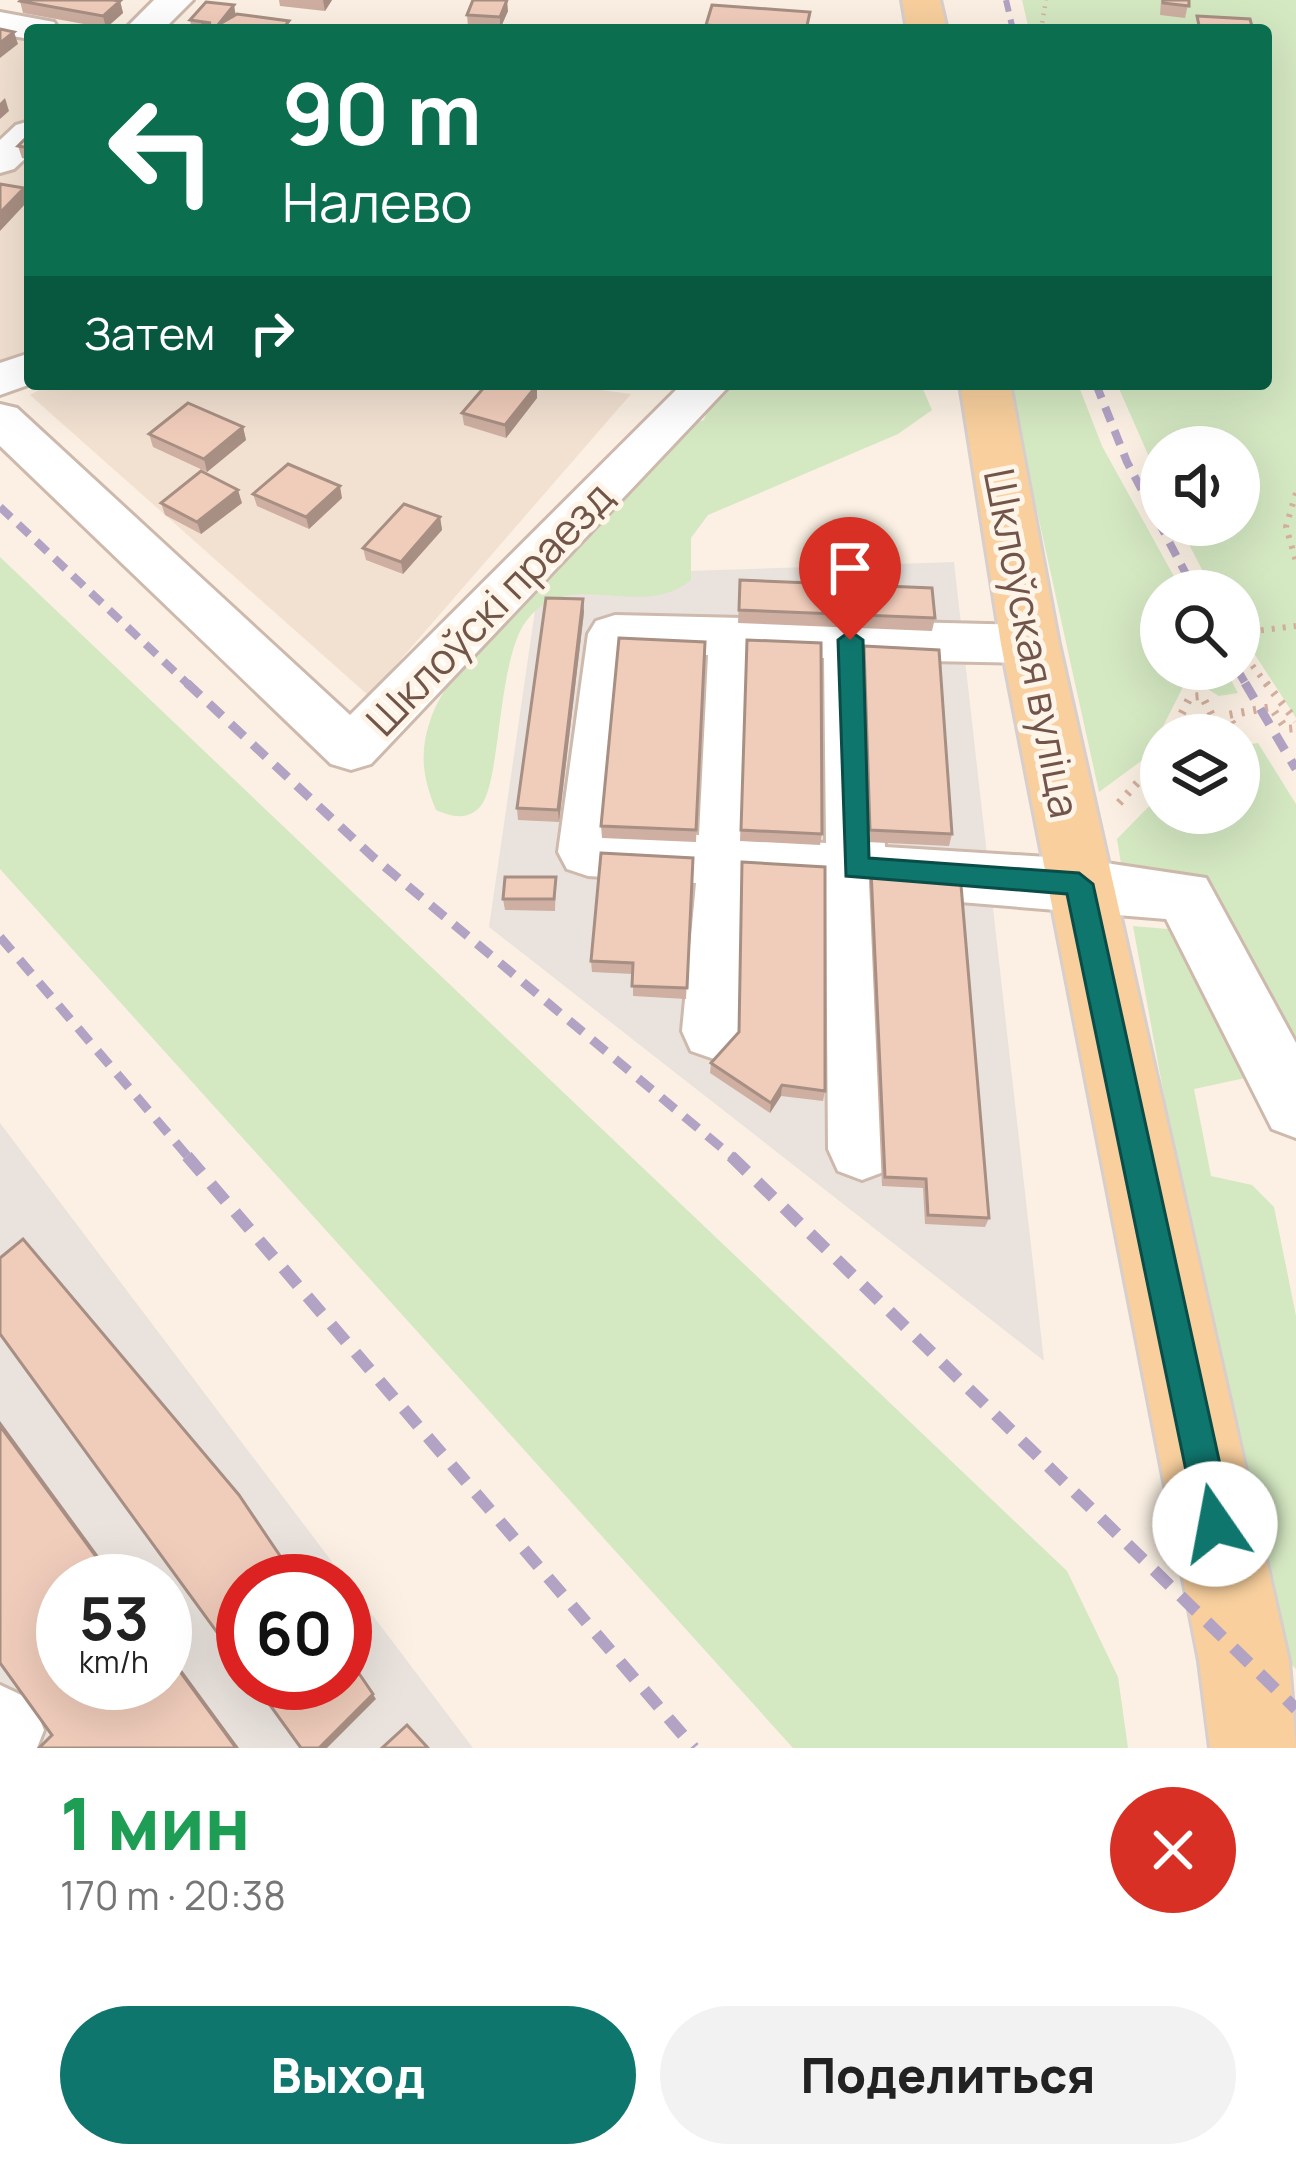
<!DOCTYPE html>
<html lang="ru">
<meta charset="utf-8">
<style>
body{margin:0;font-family:Manrope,sans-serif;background:#f2f2f2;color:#222;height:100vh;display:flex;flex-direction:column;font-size:45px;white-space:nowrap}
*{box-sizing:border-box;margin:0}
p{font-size:39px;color:#767676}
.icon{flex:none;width:66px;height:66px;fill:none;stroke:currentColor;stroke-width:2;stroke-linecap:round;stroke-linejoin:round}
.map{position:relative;height:1748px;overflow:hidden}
.side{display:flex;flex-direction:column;background:#fff;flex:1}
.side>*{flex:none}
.guide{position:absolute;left:24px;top:24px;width:1248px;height:366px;border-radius:12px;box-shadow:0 12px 48px #0002;background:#0b6e4f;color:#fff;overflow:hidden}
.buttons{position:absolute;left:1140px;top:426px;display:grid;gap:24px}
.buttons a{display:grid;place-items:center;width:120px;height:120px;border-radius:50%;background:#fff;box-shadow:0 12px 48px #0002;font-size:60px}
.speed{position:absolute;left:36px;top:1554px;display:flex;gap:24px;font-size:60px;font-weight:700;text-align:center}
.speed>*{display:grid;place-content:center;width:156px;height:156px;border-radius:50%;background:#fff;box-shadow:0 12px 48px #0002;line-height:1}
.speed small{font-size:30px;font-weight:400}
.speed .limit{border:18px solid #d22;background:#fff;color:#111}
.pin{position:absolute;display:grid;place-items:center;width:102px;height:102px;color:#fff;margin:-123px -51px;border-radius:50% 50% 50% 0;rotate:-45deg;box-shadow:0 0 12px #0007}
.pin .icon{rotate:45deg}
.me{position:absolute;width:132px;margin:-66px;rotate:348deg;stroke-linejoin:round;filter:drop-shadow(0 0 9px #0008)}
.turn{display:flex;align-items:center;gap:42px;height:252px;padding:0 60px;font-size:54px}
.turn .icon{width:156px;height:156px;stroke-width:2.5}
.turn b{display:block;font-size:84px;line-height:102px}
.then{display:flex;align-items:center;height:114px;padding:0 60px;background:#0003;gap:24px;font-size:45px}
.round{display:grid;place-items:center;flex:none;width:126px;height:126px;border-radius:63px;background:#f2f2f2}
.overview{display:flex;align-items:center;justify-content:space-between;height:204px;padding:0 60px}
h1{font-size:72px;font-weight:800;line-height:90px;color:#1e9e55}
.action{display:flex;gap:24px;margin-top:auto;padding:24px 60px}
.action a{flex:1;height:138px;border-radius:72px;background:#0f766e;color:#fff;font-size:48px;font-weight:800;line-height:138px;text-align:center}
.action a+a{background:#f2f2f2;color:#222}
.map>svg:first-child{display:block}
</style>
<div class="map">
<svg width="1296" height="1748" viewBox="0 0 1296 1748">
<rect width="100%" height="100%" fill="#fbf0e3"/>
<g fill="#f2e1d1">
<path d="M 0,30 L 30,35 L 30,119 L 0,146 Z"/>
<path d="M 30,148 L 30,353 L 0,365 L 0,176 Z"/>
<path d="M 50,384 L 558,384 L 631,394 L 369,696 L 30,395 Z"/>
</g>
<g fill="#eae3dd" fill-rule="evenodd">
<path d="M 954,562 L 1044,1361 L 489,927 L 540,576 Z"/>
<path d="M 0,1123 L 473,1748 L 0,1748 ZM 63,1581 L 165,1581 L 165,1683 L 63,1683 ZM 243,1581 L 345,1581 L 345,1683 L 243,1683 Z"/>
</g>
<g fill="#d4e8c2">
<path d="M 1022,0 L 1296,0 L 1296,718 L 1239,630 L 1239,591 L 1213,591 L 1179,525 L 1239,525 L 1239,447 L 1161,447 L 1161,484 L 1117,384 L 1266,384 L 1266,30 L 1029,30 Z"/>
<path d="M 718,384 L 915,384 L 922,387 L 932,410 L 898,434 L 708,515 L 691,538 L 691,580 C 641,622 570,565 527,620 C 496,659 502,786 479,808 C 466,821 450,816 436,810 C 423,779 419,753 430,721 C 440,690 466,662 484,635 C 542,553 604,453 704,420 Z"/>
<path d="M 1009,384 L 1078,384 L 1102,446 L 1182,591 L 1161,591 L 1161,669 L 1225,669 L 1238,693 L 1219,696 L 1188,677 L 1148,756 L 1099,792 Z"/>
<path d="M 0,557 L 1067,1571 L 1118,1677 L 1128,1748 L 793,1748 L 0,869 Z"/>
<path d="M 1258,743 L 1296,804 L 1296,1041 L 1207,883 L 1123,876 L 1117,839 L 1161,794 L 1161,813 L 1239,813 L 1239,746 Z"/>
<path d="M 1133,926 L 1179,930 L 1249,1059 L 1245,1078 L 1194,1089 L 1211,1176 L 1252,1185 L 1274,1207 L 1296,1316 L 1296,1669 L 1263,1638 Z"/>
</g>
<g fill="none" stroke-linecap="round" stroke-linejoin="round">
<g stroke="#ceb9ad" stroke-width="6">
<g id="minor">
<path d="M 154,0 L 193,0 L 163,30 L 124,30 Z"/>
<path d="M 0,12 L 54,22 L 59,30 L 30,30 L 30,39 L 0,34 Z"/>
<path d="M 30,121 L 30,154 L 14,169 L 0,173 L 0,140 L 16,125 Z"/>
<path d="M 30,353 L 31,384 L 0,395 L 0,363 Z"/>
<path d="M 682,384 L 731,384 L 371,764 L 351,770 L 331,764 L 0,446 L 0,404 L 17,408 L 350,715 Z"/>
<path d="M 615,615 L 1030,625 L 1049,630 L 1057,644 L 1049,658 L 1030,663 L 878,660 L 885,847 L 1079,859 L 1206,878 L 1296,1043 L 1296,1138 L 1272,1129 L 1166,919 L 887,896 L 896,1149 L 886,1171 L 862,1180 L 838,1171 L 828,1149 L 826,892 L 756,887 L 746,1031 L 737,1051 L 714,1059 L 691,1051 L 682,1031 L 696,883 L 588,876 L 567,869 L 558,852 L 588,634 L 596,621 ZM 639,654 L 708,655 L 699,835 L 620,830 ZM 762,657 L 824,658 L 826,843 L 758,839 Z"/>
<path d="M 0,1685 L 32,1700 L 44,1730 L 37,1748 L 0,1748 Z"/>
</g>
</g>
<g stroke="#d8cfcc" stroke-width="6">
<g id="major">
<path d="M 902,0 L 940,0 L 947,30 L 907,30 Z"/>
<path d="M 960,384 L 1010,384 L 1059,644 L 1289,1661 L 1296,1748 L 1210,1748 L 1199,1661 L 1001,644 Z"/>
</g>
</g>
<path stroke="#d4af9f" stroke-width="4.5" stroke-dasharray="1.5 6" stroke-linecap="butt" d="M 1041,30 L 1046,0"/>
<g stroke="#d4af9f" stroke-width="6" stroke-dasharray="3 8" stroke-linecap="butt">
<path d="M 1296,493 L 1286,527 L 1296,561"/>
<path d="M 1239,633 L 1296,626"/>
<path d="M 1239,648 L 1268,686"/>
</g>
<g stroke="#d4af9f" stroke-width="8" stroke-dasharray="3 9" stroke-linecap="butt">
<path d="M 1266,683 L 1296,721"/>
<path d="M 1171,735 L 1190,697 L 1202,696 L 1222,735"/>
<path d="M 1238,735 L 1228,715 L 1271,707 L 1286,729 L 1296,728"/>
<path d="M 1119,803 L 1161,757"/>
</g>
<use href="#minor" fill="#fff" fill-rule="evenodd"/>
<use href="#major" fill="#f8cf9d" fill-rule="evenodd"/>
<path stroke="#b2a2c4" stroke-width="6" stroke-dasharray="12 8" stroke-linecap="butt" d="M 1006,0 L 1013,30"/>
<g stroke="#b2a2c4" stroke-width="8" stroke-dasharray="15 10" stroke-linecap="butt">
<path d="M 1096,384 L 1127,462 L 1195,591"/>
<path d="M 0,507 L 190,686"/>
<path d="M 1237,669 L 1247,686"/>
</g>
<g stroke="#b2a2c4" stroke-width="9" stroke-dasharray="18 12" stroke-linecap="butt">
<path d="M 187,683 L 373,857 L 735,1159"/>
<path d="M 1245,683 L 1296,769"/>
<path d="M 0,937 L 190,1159"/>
</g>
<g stroke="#b2a2c4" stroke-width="12" stroke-dasharray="22 15" stroke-linecap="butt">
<path d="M 187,1156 L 694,1748"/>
<path d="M 731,1156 L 1296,1709"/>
</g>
</g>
<g fill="#ceafa1">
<path d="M 279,0 L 332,0 L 325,11 L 280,6 Z"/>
<path d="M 1161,0 L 1189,0 L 1185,18 L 1160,15 Z"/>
<path d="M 20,1 L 120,1 L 123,13 L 106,28 L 23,13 Z"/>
<path d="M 508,11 L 500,29 L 468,27 L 467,15 Z"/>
<path d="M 236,15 L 290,30 L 192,30 L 190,20 Z"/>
<path d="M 706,25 L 808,30 L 706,30 Z"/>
<path d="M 30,134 L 30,160 L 22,158 L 18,146 Z"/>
<path d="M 537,385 L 537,398 L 506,438 L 464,425 L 462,413 Z"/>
<path d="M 243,427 L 246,440 L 207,472 L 153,447 L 149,434 Z"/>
<path d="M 253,494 L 342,498 L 309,529 L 257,506 Z"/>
<path d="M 161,503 L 242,503 L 201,534 L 165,515 Z"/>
<path d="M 440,517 L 442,530 L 403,574 L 366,560 L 363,548 Z"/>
<path d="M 740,580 L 935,618 L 932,631 L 738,623 Z"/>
<path d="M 584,612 L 559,822 L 518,820 L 517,808 Z"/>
<path d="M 747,640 L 822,834 L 820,845 L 740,841 Z"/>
<path d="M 705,642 L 696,842 L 602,838 L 601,826 Z"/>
<path d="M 864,646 L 952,834 L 949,846 L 867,842 L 862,659 Z"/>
<path d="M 693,858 L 686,999 L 633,996 L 633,974 L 592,972 L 591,961 Z"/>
<path d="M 871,870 L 989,1218 L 985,1227 L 925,1224 L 923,1188 L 882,1186 L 869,881 Z"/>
<path d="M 556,877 L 555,911 L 505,910 L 503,899 Z"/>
<path d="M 711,1063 L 825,1091 L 823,1101 L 781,1096 L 770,1113 L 710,1073 Z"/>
</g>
<g fill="#a88f83">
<path d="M 323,0 L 332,0 L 325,11 Z"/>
<path d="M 507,0 L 508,11 L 500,29 L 500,17 Z"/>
<path d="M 120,1 L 123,13 L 106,28 L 103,16 Z"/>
<path d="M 234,5 L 236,17 L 218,25 Z"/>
<path d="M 14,32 L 18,44 L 0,58 L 0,43 Z"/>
<path d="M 5,98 L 9,111 L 0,119 L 0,103 Z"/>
<path d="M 24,188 L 29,200 L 0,231 L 0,213 Z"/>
<path d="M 537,385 L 537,398 L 506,438 L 505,425 Z"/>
<path d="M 243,427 L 246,440 L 207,472 L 204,459 Z"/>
<path d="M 340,486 L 342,498 L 309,529 L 306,517 Z"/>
<path d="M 238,490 L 242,503 L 201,534 L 197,522 Z"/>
<path d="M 440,517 L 442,530 L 403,574 L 401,562 Z"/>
<path d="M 583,599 L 584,612 L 559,822 L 558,810 Z"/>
<path d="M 782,1085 L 781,1096 L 770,1113 L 771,1103 Z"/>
<path d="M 0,1421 L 117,1581 L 114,1581 L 0,1426 Z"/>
<path d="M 165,1647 L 239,1748 L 236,1748 L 165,1651 Z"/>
<path d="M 345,1652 L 376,1699 L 327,1748 L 319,1748 Z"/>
</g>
<g fill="#f0ccbb" stroke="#a88f83" stroke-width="3">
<path d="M 21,0 L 113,0 L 120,1 L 103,16 L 20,1 Z"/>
<path d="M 473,0 L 507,0 L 500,17 L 467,15 Z"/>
<path d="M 1163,0 L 1189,0 L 1189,6 L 1163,3 Z"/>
<path d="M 206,2 L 234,5 L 218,25 L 237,14 L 289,21 L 282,30 L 208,30 L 208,27 L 203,23 L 211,23 L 190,20 Z"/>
<path d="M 712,5 L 810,12 L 806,30 L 767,30 L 706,25 Z"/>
<path d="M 1197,16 L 1250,19 L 1253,30 L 1200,30 Z"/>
<path d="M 0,29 L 14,32 L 0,43 Z"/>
<path d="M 30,134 L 30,148 L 18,146 Z"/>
<path d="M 0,184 L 24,188 L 0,213 Z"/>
<path d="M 487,384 L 532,384 L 537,385 L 505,425 L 462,413 Z"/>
<path d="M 188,403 L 243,427 L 204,459 L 149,434 Z"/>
<path d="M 288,464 L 340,486 L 306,517 L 253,494 Z"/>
<path d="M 201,471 L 238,490 L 197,522 L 161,503 Z"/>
<path d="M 404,504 L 440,517 L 401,562 L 363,548 Z"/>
<path d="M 740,580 L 932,588 L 935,618 L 739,610 Z"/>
<path d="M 546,598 L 583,599 L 558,810 L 517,808 Z"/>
<path d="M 619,638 L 705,642 L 696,830 L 601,826 Z"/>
<path d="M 747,640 L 821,643 L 822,834 L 741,830 Z"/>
<path d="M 864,646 L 939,650 L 952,834 L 870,830 Z"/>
<path d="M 601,853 L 693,858 L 687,988 L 632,986 L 633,963 L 591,961 Z"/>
<path d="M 742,862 L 825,867 L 825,1091 L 782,1085 L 771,1103 L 711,1063 L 739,1032 Z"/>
<path d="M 871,870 L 960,873 L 989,1218 L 928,1215 L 926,1179 L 885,1177 Z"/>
<path d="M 505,877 L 556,877 L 554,899 L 503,899 Z"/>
<path d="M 23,1239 L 239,1495 L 297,1581 L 243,1581 L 243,1668 L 0,1334 L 0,1258 Z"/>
<path d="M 0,1426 L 114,1581 L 63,1581 L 63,1683 L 165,1683 L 165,1651 L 236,1748 L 39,1748 L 52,1735 L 0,1663 Z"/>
<path d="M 345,1653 L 373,1694 L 319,1748 L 301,1748 L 254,1683 L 345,1683 Z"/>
<path d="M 407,1725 L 428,1748 L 382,1748 Z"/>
</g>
<path fill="#0f766e" stroke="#0a4d48" stroke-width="3" d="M 850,631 L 863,640 L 869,858 L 1079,873 L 1093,884 L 1233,1524 L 1228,1537 L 1215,1542 L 1202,1537 L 1197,1524 L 1067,894 L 846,876 L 838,640 Z"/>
<g text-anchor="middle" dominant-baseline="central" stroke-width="10" stroke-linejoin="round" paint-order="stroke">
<g font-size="42" fill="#72554a" stroke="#fef4e8">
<text transform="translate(489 608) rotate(-46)">Шклоўскі праезд</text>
<text transform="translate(1033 643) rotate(79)">Шклоўская вуліца</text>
</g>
</g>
</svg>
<div class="buttons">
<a><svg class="icon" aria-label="sound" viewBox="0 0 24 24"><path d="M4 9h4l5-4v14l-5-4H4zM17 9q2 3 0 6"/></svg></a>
<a><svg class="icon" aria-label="search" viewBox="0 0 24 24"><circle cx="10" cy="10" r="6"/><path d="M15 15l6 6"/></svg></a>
<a><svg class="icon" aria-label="layers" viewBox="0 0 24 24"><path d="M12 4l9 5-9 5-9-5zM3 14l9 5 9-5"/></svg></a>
</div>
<div class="speed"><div>53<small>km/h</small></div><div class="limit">60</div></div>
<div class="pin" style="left:850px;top:640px;background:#d93025"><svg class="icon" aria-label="arrive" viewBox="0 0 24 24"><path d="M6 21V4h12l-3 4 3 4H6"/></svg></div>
<svg class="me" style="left:1215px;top:1524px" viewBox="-20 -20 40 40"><circle r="19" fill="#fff"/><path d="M0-13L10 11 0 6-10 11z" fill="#0f766e"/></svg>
<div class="guide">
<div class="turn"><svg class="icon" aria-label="left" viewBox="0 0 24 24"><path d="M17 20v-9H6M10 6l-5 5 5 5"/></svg><div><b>90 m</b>Налево</div></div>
<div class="then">Затем<svg class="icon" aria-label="right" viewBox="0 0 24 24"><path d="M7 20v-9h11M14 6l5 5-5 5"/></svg></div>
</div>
</div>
<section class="side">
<div class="overview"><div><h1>1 мин</h1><p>170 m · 20:38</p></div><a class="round" style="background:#d93025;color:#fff"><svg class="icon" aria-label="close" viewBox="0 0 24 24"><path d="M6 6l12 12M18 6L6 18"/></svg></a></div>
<div class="action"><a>Выход</a><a>Поделиться</a></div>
</section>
